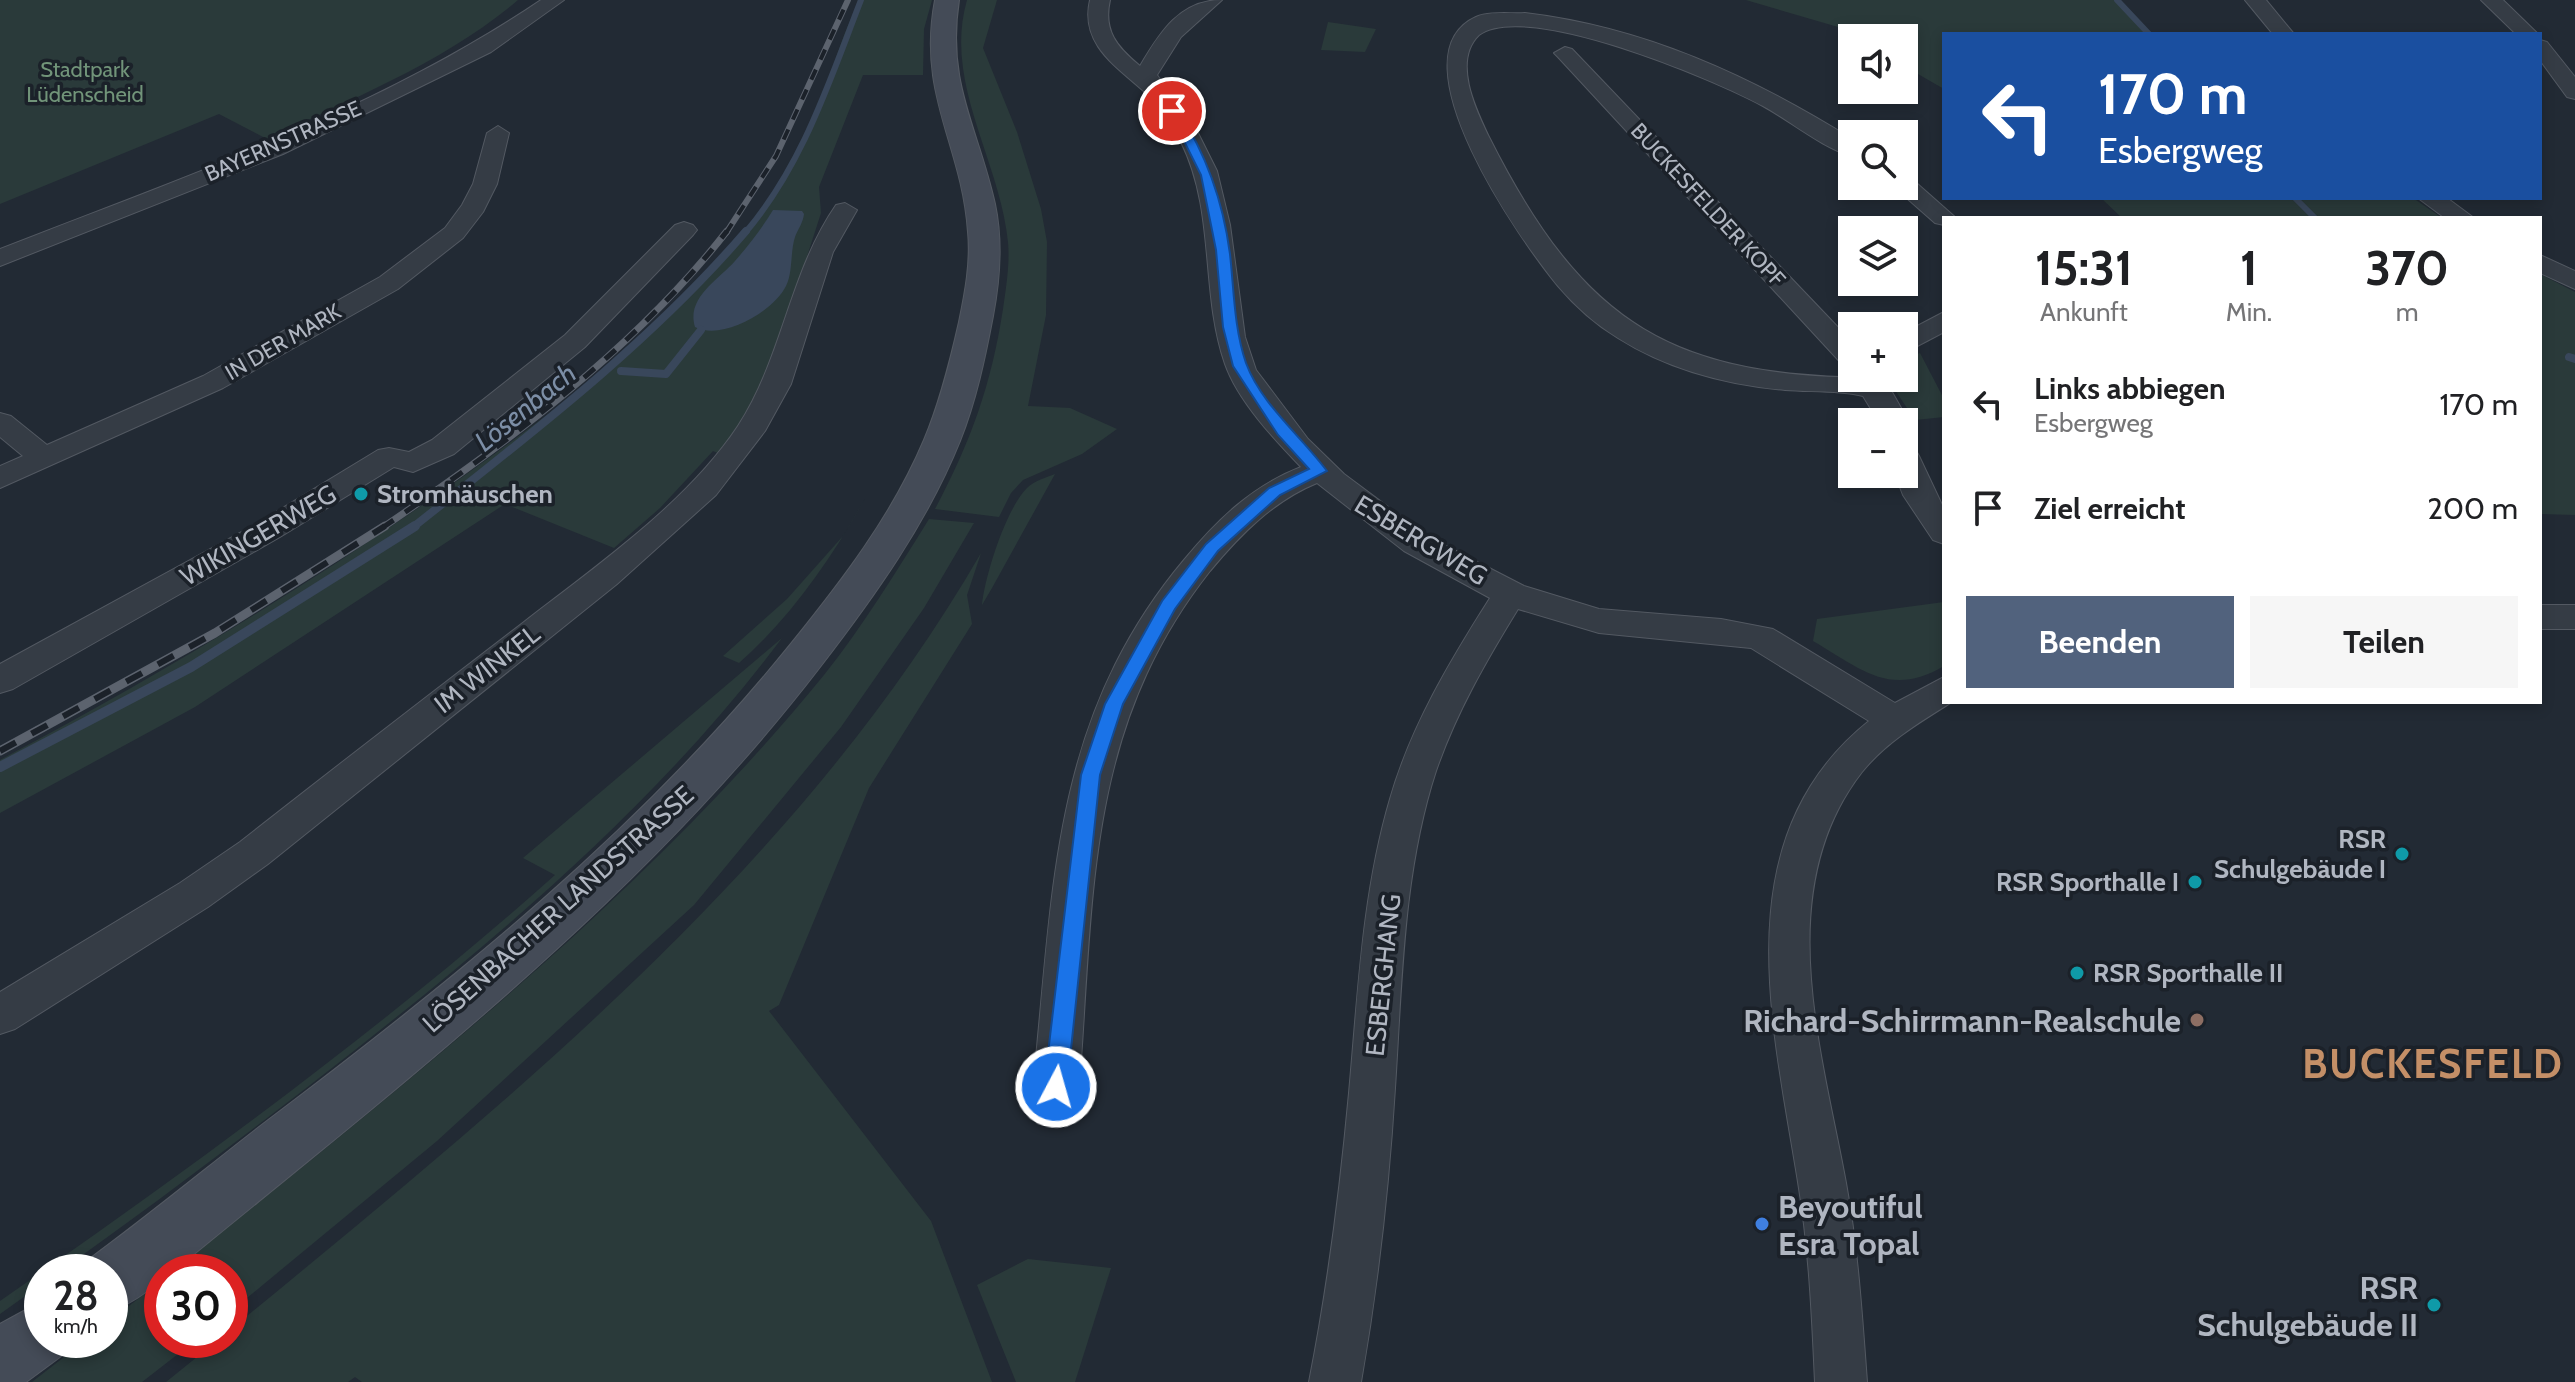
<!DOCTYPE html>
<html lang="de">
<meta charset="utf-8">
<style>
body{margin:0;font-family:Cabin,sans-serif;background:#f6f6f6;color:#202124;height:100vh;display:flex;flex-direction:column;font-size:30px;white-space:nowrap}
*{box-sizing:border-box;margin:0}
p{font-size:26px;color:#757577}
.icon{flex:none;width:44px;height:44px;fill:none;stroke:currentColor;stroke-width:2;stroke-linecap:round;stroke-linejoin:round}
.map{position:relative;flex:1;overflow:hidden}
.panel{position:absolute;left:1942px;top:216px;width:600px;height:488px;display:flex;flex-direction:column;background:#fff;border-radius:0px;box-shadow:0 4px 12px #0003}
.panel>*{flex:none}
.guide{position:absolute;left:1942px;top:32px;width:600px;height:168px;border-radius:0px;box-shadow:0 4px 12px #0003;background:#1a4fa0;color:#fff;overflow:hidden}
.tools{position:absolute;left:1838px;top:24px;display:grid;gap:16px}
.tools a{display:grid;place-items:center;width:80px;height:80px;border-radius:0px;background:#fff;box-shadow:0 4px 12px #0003;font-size:40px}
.speed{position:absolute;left:24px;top:1254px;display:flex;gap:16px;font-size:40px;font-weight:700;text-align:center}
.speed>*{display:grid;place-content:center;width:104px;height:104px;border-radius:50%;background:#fff;box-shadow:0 4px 12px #0003;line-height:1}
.speed small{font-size:20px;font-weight:400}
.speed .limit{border:12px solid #d22;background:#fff;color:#111}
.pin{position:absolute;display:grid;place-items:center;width:68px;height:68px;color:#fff;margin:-34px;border:4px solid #fff;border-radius:50%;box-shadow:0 2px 8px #0007}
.me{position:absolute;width:88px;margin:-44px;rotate:6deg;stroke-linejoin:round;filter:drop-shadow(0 0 6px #0008)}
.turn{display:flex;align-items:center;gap:28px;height:168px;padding:0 24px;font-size:36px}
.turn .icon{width:104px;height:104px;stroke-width:2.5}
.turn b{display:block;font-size:56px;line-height:68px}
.eta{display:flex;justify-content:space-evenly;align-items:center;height:136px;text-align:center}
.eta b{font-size:48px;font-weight:700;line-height:56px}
.button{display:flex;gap:16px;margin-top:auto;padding:16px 24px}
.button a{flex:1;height:92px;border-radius:0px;background:#51627d;color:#fff;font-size:32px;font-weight:700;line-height:92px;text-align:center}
.button a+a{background:#f6f6f6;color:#202124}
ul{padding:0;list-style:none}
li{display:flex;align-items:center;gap:24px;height:104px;padding:0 24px}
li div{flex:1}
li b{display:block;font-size:30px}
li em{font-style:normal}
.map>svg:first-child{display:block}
</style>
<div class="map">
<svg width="2575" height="1382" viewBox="0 0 2575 1382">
<rect width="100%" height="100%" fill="#222a34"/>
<g fill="#2a3a3a">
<path d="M 0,0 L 518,0 C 445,62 353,98 267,139 L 219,114 L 0,204 Z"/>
<path d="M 861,0 L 932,0 L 924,29 L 923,75 L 863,75 L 819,187 L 821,213 L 771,368 L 751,409 L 720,454 L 713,451 L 660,508 L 614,548 L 505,504 L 195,707 L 0,813 L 0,760 C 207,650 395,533 581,389 L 587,389 C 669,313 758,239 808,137 C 829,93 836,41 861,0 Z"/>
<path d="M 967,0 L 997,0 L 983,48 L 1017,132 L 1041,209 L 1047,242 L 1046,315 L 1028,406 L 1070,408 L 1117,429 L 1082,454 L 1023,480 L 1011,493 L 999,517 L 935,509 C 971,441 991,386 1003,309 C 1006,288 1010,264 1008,242 C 1000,160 943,83 967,0 Z"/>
<path d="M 1746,0 L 2120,0 L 2152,34 L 1944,34 L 1944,89 L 1904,66 L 1904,38 L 1857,38 L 1838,27 Z"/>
<path d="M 1328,22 L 1376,29 L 1365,52 L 1321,50 Z"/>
<path d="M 2101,198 L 2413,198 L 2442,218 L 2122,218 Z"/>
<path d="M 2540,274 L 2575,292 L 2575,515 L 2540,514 Z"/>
<path d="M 1920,353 L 1944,399 L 1944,417 L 1915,420 L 1887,378 L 1904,378 L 1904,359 Z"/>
<path d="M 1055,474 L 992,588 L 982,605 C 985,575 1006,509 1027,488 C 1034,481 1047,477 1055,474 Z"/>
<path d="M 865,499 C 830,560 792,616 739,663 L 723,656 L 787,599 L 843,536 Z"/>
<path d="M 929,519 L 974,523 L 924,608 L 841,727 L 694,905 L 437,1141 L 230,1312 L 230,1272 L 172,1272 C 396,1092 643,898 824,675 C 863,626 896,572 929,519 Z"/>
<path d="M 981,553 L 967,595 L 972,624 L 869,788 L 779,1005 L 769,1011 L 931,1221 L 992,1382 L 362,1382 L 355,1377 L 348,1382 L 166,1382 L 218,1340 L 230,1340 L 230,1330 C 507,1102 799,868 981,553 Z"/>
<path d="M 1944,602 L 1944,666 C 1890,698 1861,669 1813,641 L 1817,619 Z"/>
<path d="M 782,638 C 662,798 511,927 355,1050 C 258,1126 160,1200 59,1272 L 42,1272 L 42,1284 L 0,1314 L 0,1301 C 191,1168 381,1030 555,875 L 523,858 Z"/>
<path d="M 1028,1259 L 1111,1268 L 1075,1382 L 1016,1382 L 977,1285 Z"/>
<path d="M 162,1280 L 162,1340 L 196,1340 L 142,1382 L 32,1382 L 86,1340 L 110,1340 L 110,1321 Z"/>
</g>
<path fill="#39475b" d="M 773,210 L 802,211 L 804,214 C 803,223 798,229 795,237 C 790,253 793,272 786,286 C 773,312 722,341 695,327 C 686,298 718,280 735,261 C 749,245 762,228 773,210 Z"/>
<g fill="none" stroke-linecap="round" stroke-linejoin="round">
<g stroke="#39475b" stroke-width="6">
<path d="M 2117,0 L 2149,34"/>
<path d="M 2295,198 L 2315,218"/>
<path d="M 745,233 C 803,165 829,82 861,0"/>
</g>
<g stroke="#39475b" stroke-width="8">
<path d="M 2569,357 L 2575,359"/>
<path d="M 621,371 L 666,374 L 701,330"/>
<path d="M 412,528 C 529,435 649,344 746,231"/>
</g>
<path stroke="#39475b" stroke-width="10" d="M 0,767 L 191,667 L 415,526"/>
<g stroke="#535962" stroke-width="2">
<g id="street">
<path d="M 541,0 L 564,0 L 491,52 L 283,154 L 0,266 L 0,249 C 184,177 377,111 541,0 Z"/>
<path d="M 1090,0 L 1110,0 C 1103,31 1117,47 1140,66 C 1160,32 1180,0 1222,0 L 1181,37 L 1157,75 L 1194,125 L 1217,171 L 1230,225 L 1245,337 L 1256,370 L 1308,439 L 1344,474 L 1427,536 L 1524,586 L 1599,609 L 1721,619 L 1773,629 L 1895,703 L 1944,677 L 1944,702 L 1952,702 C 1920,722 1886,742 1862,772 C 1770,890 1822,1051 1846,1183 C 1858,1249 1862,1315 1867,1382 L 1815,1382 C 1812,1315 1809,1248 1798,1182 C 1773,1025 1723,838 1869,721 L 1751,648 L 1599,633 L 1518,609 C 1486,661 1456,713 1436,771 C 1403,872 1402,982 1395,1088 C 1389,1187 1378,1285 1361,1382 L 1309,1382 C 1328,1286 1340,1190 1349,1093 C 1358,995 1362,894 1390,799 C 1411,726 1450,661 1490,598 L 1404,551 L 1317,483 C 1273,501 1240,535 1210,571 C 1085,729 1094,897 1079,1087 L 1072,1102 L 1056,1108 L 1040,1102 L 1033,1087 C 1054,891 1050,720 1184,560 C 1217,520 1252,486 1301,467 C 1274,439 1238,401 1225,364 C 1200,292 1216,212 1181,142 C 1173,126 1163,110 1150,97 C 1121,69 1079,47 1090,0 Z"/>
<path d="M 2245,0 L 2266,0 L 2294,34 L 2273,34 Z"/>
<path d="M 2481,0 L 2503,0 L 2538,34 L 2516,34 Z"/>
<path d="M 1525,13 C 1644,27 1751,76 1852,139 L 1852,156 C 1824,149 1789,120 1763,106 C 1713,79 1526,0 1479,35 C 1452,61 1476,110 1489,137 C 1585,328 1674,378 1884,378 L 1909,422 L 1905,428 L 1904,422 L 1879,422 L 1863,396 C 1837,390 1811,392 1785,390 C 1727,385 1667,369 1618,338 C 1595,324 1575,306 1558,286 C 1523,244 1390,56 1476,17 C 1489,11 1511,14 1525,13 Z"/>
<path d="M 2540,40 L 2547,42 L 2575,77 L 2575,99 L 2567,97 L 2540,60 Z"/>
<path d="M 1565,47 L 1572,49 L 1852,342 L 1852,366 L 1842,364 L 1558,57 L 1554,53 Z"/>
<path d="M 498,126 L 509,133 L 497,184 L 483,212 L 463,238 L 398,289 L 223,388 L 0,488 L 0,466 L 23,456 L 0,437 L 0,413 L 11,416 L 47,445 L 203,376 L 380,277 L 445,228 L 462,205 L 473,184 L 487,133 Z"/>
<path d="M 1904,178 L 1913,180 L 1956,218 L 1944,218 L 1944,225 L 1935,223 L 1893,186 L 1904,186 Z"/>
<path d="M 2418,198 L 2447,198 L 2474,218 L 2445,218 Z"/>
<path d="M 845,203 L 857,210 L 833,252 L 791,384 L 765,431 L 716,495 L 617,584 L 268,864 L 208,907 L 15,1029 L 0,1034 L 0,992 L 180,883 L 240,842 C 334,768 429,695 524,622 C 596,566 687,503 738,426 C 783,357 789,273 836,205 Z"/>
<path d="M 684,222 L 693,225 L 697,230 L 693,235 L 585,347 L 454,454 L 413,472 L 394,467 L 280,537 L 13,689 L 0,693 L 0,664 L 258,523 L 378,450 L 389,448 L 409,452 L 432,440 L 565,335 L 675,225 Z"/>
<path d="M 2540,255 L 2575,271 L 2575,289 L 2540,273 Z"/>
<path d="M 1944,312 L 1944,332 L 1904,353 L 1904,333 Z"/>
<path d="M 1904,447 L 1915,449 L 1919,456 L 1944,509 L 1944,544 L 1933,540 L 1903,495 L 1895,474 L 1904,474 Z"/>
<rect x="2540" y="605" width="35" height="24"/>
</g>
</g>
<g stroke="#535962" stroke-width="2">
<g id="secondary">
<path d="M 935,0 L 959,0 C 946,84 978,127 995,204 C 1003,242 1000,279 993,316 C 985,358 976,401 960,441 C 927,523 874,597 820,667 C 638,904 401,1084 172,1272 L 162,1272 L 162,1280 C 145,1293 130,1304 110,1312 L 110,1272 L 84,1272 L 88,1260 C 148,1216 205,1169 263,1124 C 454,980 639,832 790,645 C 841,582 892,516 924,440 C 940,402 950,362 959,322 C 965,293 971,262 968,232 C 962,144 917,96 935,0 Z"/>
<path d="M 42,1301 L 42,1340 L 70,1340 L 64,1354 L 26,1382 L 0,1382 L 0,1324 Z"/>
</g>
</g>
<use href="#street" fill="#353c45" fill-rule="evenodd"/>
<use href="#secondary" fill="#444b57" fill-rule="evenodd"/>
<g stroke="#5c636e" stroke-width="6">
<path id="rail-far2" d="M 726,233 L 776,156 L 848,0"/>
</g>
<g stroke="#5c636e" stroke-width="7">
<path id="rail-far1" d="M 382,528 C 507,443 634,350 727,231"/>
</g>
<g stroke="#5c636e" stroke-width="9">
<path id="rail" d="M 0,751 L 215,633 L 385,526"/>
</g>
<use href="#rail-far2" stroke="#1b2129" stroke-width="4" stroke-dasharray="11" stroke-linecap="butt"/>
<use href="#rail-far1" stroke="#1b2129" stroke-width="5" stroke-dasharray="14" stroke-linecap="butt"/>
<use href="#rail" stroke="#1b2129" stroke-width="6" stroke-dasharray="18" stroke-linecap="butt"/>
</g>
<path fill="#1a73e8" stroke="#114b97" stroke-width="2" d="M 1168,109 L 1178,111 C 1207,155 1223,201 1230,254 C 1234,290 1234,328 1246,363 C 1261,404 1301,436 1327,471 L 1280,495 L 1218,551 L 1175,609 L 1123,704 L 1100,775 L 1067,1087 L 1064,1094 L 1056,1097 L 1048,1094 L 1044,1087 L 1081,775 L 1105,704 L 1162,601 L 1206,544 L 1269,488 L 1309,469 L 1278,435 L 1233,366 L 1223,327 L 1216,250 L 1201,175 Z"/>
<g fill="#0f9aa8" stroke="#1b2129" stroke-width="3">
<circle cx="361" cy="494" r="8"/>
<circle cx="2402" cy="854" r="8"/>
<circle cx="2195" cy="882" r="8"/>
<circle cx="2077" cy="973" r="8"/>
<circle cx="2434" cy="1305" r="8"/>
</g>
<circle fill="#8d6e63" stroke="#1b2129" stroke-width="3" cx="2197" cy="1020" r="8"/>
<circle fill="#3f7fe0" stroke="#1b2129" stroke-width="3" cx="1762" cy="1224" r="8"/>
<g text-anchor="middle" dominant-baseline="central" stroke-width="7" stroke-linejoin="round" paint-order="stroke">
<g font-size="22" fill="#719479" stroke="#1b2129">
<text x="85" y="69">Stadtpark<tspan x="85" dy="25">Lüdenscheid</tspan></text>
</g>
<g font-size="22" fill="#b0b6c1" stroke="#1b2129">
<text transform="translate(283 141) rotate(-24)">BAYERNSTRASSE</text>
<text transform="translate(1708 205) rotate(47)">BUCKESFELDER KOPF</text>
<text transform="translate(283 342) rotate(-30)">IN DER MARK</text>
</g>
<g font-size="26" font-weight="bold" fill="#b0b6c1" stroke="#1b2129" text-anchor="start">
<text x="377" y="494">Stromhäuschen</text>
<text x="2386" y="839" text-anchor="end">RSR<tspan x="2386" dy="30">Schulgebäude I</tspan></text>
<text x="2179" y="882" text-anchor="end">RSR Sporthalle I</text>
<text x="2093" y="973">RSR Sporthalle II</text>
</g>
<g font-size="26" fill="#b0b6c1" stroke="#1b2129">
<text transform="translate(258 535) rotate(-30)">WIKINGERWEG</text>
<text transform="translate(1421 540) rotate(31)">ESBERGWEG</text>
<text transform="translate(487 669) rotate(-38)">IM WINKEL</text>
<text transform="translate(558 909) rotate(-42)">LÖSENBACHER LANDSTRASSE</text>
<text transform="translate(1383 975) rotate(-84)">ESBERGHANG</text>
</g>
<g font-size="28" font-style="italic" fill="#7c8ea6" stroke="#1b2129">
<text transform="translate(525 407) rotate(-39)">Lösenbach</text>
</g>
<g font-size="32" font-weight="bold" fill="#b0b6c1" stroke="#1b2129" text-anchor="end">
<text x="2181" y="1020">Richard-Schirrmann-Realschule</text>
<text x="1778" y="1206" text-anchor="start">Beyoutiful<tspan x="1778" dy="37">Esra Topal</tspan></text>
<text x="2418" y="1287">RSR<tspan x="2418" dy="37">Schulgebäude II</tspan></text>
</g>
<g font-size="40" font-weight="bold" letter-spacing="2" fill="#c48f67" stroke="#1b2129">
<text x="2433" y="1063">BUCKESFELD</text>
</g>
</g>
</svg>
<div class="tools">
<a><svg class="icon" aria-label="sound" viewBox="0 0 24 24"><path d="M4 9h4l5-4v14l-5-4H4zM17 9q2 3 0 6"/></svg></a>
<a><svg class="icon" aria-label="search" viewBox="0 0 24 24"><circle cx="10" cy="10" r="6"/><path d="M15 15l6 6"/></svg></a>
<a><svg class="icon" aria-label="layers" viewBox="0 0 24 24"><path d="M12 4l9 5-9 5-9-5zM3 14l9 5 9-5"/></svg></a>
<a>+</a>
<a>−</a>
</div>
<div class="speed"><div>28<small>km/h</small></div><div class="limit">30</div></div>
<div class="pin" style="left:1172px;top:111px;background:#d93025"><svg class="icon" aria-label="arrive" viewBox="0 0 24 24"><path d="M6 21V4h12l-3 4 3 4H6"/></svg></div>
<svg class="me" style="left:1056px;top:1087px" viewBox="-20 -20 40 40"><circle r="17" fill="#1a73e8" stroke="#fff" stroke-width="3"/><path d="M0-11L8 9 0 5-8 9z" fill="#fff"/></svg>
<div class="guide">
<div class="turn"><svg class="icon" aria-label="left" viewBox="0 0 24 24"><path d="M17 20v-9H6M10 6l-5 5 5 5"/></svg><div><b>170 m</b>Esbergweg</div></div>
</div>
<section class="panel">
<div class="eta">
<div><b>15:31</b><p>Ankunft</p></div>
<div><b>1</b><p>Min.</p></div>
<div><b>370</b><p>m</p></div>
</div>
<ul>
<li><svg class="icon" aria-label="left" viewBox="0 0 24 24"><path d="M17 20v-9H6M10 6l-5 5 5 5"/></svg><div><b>Links abbiegen</b><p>Esbergweg</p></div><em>170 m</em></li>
<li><svg class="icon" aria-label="arrive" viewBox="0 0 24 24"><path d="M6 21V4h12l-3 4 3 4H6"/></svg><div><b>Ziel erreicht</b></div><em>200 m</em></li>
</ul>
<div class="button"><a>Beenden</a><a>Teilen</a></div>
</section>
</div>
